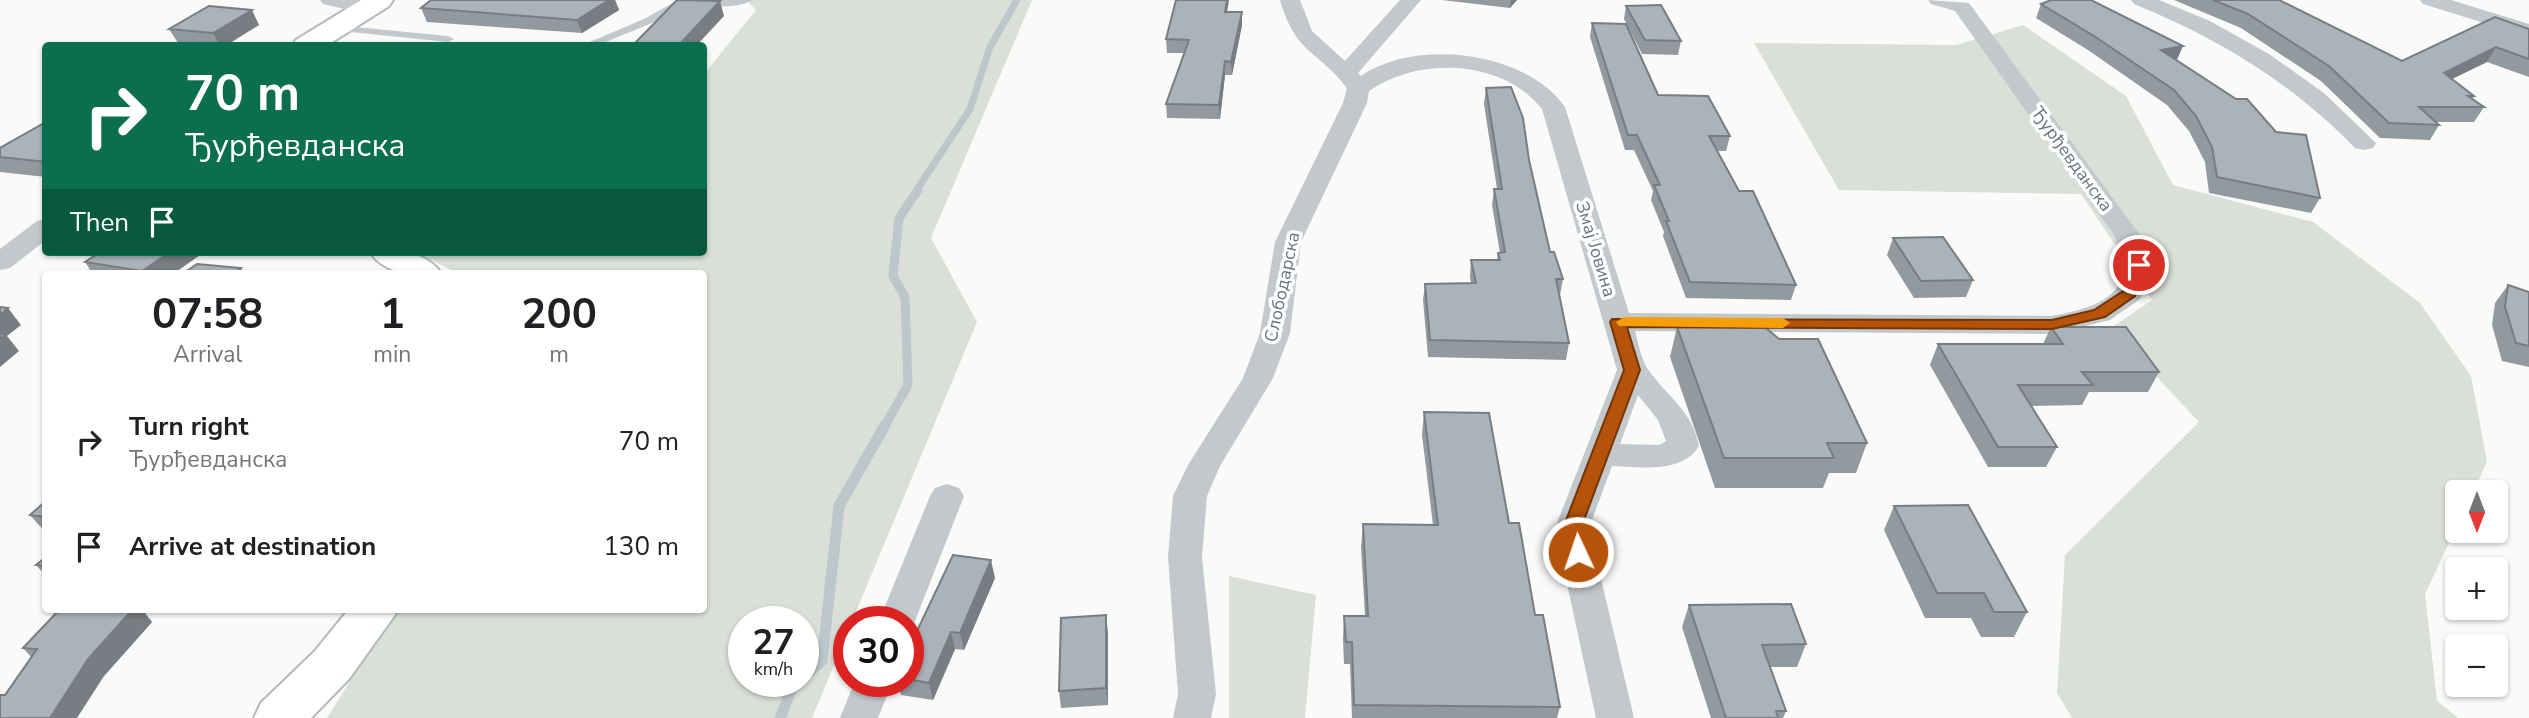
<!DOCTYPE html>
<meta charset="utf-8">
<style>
body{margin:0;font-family:"Nunito Sans",sans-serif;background:#f2f2f2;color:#202124;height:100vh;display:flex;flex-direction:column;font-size:26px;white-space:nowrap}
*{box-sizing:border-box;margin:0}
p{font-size:23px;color:#757577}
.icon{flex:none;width:38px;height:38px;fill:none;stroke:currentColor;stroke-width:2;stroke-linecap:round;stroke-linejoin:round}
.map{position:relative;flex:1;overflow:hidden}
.panel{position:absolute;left:42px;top:270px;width:665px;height:343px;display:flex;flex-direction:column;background:#fff;border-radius:7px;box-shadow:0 2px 5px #0004}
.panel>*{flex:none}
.guide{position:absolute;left:42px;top:42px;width:665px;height:214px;border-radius:7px;box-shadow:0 2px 5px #0004;background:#0b6e4f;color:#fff;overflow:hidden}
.needle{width:46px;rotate:180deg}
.fabs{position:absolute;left:2445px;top:480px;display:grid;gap:14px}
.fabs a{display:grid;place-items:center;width:63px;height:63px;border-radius:7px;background:#fff;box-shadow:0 2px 5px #0004;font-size:35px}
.speed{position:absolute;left:728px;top:606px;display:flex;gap:14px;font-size:35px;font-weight:700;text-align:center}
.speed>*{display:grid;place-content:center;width:91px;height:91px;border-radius:50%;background:#fff;box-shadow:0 2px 5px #0004;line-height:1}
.speed small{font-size:18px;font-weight:400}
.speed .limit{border:10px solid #d22;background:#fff;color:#111}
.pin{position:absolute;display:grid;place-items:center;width:60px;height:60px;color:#fff;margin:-30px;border:4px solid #fff;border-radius:50%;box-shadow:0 2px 7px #0007}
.me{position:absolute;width:77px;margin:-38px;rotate:357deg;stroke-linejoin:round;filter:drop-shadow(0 0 5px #0008)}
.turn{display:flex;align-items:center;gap:24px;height:147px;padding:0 28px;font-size:32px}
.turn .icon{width:91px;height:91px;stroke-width:2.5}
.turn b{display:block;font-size:49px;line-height:60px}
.then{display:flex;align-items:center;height:66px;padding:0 28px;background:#0003;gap:14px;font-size:26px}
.eta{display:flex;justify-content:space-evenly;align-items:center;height:119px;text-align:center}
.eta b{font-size:42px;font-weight:700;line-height:49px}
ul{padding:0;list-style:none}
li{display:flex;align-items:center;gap:21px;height:105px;padding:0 28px}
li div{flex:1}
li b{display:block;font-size:26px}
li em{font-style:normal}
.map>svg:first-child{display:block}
</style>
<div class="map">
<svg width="2529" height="718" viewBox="0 0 2529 718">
<rect width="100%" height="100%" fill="#fafaf8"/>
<g fill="#dadfd7" fill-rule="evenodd">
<path d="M 746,0 L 1032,0 L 931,238 L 977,322 L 852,621 L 849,621 L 849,629 L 812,718 L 327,718 L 395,609 L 704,609 L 704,273 L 457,273 L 416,252 L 704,252 L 704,74 L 756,10 ZM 744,621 L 803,621 L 803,681 L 744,681 Z"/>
<path d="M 2023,25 L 2126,96 L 2173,185 L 2313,222 L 2420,303 L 2471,376 L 2487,462 L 2473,492 L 2457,492 L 2457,526 L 2425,594 L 2437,701 L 2458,718 L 2072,718 L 2057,693 L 2065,555 L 2199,422 L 2111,328 L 2152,300 L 2081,194 L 1839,190 L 1754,43 L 1956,45 Z"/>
<path d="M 1229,576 L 1316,595 L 1305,718 L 1229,718 Z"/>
</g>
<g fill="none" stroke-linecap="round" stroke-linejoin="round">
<path stroke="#bbc7cb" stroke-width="7" d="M 916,191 L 970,109 L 990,47 L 1017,0"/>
<path stroke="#bbc7cb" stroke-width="9" d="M 884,427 L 908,385 L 905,297 L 893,276 L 899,218 L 918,190"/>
<g stroke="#bbc7cb" stroke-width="11">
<path d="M 803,677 L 822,661 L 839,506 L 885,425"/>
<path d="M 780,718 L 793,686 L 799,681"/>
</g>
<g stroke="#b3babf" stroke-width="4">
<g id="secondary">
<path d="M 361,0 L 393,0 L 389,6 L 326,46 L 292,46 L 296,40 Z"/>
<path d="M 370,252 C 396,252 424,249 441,273 C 414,273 387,277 370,252 Z"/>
<path d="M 349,609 L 399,609 L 349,679 L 311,718 L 254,718 L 261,703 L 315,651 Z"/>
</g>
</g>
<g fill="#c3c8cc" fill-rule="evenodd">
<path d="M 678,0 L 691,0 L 652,23 L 596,46 L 580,46 L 644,19 Z"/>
<path d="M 695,0 L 752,0 C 738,9 712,7 696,3 Z"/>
<path d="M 335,25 L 448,36 L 454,39 L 448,42 L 331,30 L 329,28 Z"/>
</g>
<g fill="#c3c8cc" fill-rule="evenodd">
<path d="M 320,0 L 359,0 L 374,4 L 377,8 L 374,12 L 367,14 L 323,4 Z"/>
<path d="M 1280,0 L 1300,0 L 1312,31 L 1345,61 L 1400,0 L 1421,0 L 1358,73 L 1361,76 C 1415,38 1526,51 1565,107 L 1629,313 L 2052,316 C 2081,310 2121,303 2125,267 C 2126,258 2117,244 2114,235 L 1955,11 L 1931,4 L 1928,0 L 1969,3 L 2140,235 L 2153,265 L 2140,299 L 2110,320 L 2052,334 L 1635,331 C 1638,342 1641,358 1647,368 C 1666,396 1692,409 1699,446 C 1682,474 1640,467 1612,466 L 1589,528 L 1634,718 L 1596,718 L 1555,528 L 1617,370 L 1542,109 C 1503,59 1418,56 1369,91 L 1367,103 L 1301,242 L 1290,333 L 1273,378 L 1220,466 L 1207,496 L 1202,557 L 1216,694 L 1211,718 L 1173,718 L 1178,694 L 1168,557 L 1173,496 L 1188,465 L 1243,378 L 1260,333 L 1275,242 L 1343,103 L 1347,88 C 1318,50 1296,55 1280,0 ZM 1638,395 L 1658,420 L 1666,441 L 1659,445 L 1620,444 Z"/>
<path d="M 2131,0 L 2159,0 L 2210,21 L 2269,54 L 2324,93 L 2376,143 L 2373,148 L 2364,150 L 2355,148 C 2292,83 2218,38 2134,4 Z"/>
<path d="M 2420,0 L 2451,0 L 2529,24 L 2529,37 L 2423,4 Z"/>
<path d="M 46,219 L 46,240 L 10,268 L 0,270 L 0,249 L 37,221 Z"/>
<path d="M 947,484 L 959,488 L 964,496 L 915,621 L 908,632 L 908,621 L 879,621 L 930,496 L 935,488 Z"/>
<path d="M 855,681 L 893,681 L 878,718 L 840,718 Z"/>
</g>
<use href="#secondary" fill="#fff" fill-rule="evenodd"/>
</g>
<g fill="#929a9f">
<path d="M 431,0 L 615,0 L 619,10 L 582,33 L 427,22 L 421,8 Z"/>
<path d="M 1442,0 L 1517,0 L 1510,8 Z"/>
<path d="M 2174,0 L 2279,0 L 2402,61 L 2529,29 L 2529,77 L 2487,62 L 2452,79 L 2474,96 L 2473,99 L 2484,107 L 2474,122 L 2436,122 L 2439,125 L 2430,140 L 2380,138 L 2321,81 L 2241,28 Z"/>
<path d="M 2041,4 L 2177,60 L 2320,198 L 2311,213 L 2209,193 L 2205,162 L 2189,131 L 2167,105 L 2088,50 L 2036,18 Z"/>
<path d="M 1626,6 L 1681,41 L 1678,55 L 1642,54 L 1624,19 Z"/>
<path d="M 1227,12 L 1242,25 L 1232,75 L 1225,75 L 1220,119 L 1167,118 L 1166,104 L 1184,53 L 1167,53 L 1166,39 Z"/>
<path d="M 1592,23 L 1658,95 L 1730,136 L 1726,151 L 1717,151 L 1739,191 L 1796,285 L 1791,300 L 1686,298 L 1663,236 L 1664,232 L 1651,200 L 1653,191 L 1634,150 L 1625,150 L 1590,37 Z"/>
<path d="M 259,25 L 225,46 L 198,46 L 178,43 L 169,29 Z"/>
<path d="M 1486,88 L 1529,160 L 1550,252 L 1563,279 L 1560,295 L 1559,295 L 1569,343 L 1566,360 L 1428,357 L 1423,300 L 1425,284 L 1471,283 L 1470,277 L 1471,260 L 1497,260 L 1498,253 L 1500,253 L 1492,205 L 1494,189 L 1497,189 L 1484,104 Z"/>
<path d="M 46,122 L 46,177 L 0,172 L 0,148 Z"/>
<path d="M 1893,238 L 1973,280 L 1966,297 L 1914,298 L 1887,255 Z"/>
<path d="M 100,252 L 198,252 L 200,255 L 174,273 L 92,273 L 85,262 Z"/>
<path d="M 2508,285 L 2529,292 L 2529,367 L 2502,361 L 2492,325 L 2495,303 Z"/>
<path d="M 1677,327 L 1867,443 L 1856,473 L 1829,473 L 1823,488 L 1715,488 L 1670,357 Z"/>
<path d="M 2051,327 L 2159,372 L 2148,392 L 2089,392 L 2082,405 L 2031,406 L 2057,447 L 2046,467 L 1988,467 L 1930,365 L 1938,344 L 2043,344 Z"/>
<path d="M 1424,412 L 1509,523 L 1560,707 L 1557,718 L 1352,718 L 1350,664 L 1344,664 L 1343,638 L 1344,616 L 1365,616 L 1361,547 L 1363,524 L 1433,525 L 1422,435 Z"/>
<path d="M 46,501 L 46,533 L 30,515 Z"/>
<path d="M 1894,506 L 2027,612 L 2014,637 L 1981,637 L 1971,618 L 1925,618 L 1884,530 Z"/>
<path d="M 46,557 L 46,576 L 36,565 Z"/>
<path d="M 995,578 L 964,650 L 955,649 L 933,700 L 901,695 L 897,681 L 908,681 L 908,650 Z"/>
<path d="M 1689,605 L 1806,644 L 1797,667 L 1770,667 L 1786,711 L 1783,718 L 1711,718 L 1682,627 Z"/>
<path d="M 152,622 L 104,676 L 5,695 L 31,657 L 23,648 Z"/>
<path d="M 1108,633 L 1108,705 L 1061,708 L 1059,691 Z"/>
</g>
<g fill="#777d82">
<path d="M 609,0 L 615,0 L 619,10 L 582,33 L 577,20 Z"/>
<path d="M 1227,0 L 1229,0 L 1225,25 L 1225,12 Z"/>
<path d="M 1511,0 L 1517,0 L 1510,8 Z"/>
<path d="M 720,1 L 724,16 L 696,46 L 678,46 Z"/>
<path d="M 252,10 L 259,25 L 225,46 L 220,46 L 213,33 Z"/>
<path d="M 1242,12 L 1242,25 L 1232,75 L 1231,62 Z"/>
<path d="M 2183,46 L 2177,60 L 2161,50 Z"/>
<path d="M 2496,47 L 2487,62 L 2435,87 L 2444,73 Z"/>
<path d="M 1225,61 L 1225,75 L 1220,119 L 1219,105 Z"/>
<path d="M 170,252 L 198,252 L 200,255 L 174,273 L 143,273 L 142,271 Z"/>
<path d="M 241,268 L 243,273 L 235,273 Z"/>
<path d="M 8,308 L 21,325 L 7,336 L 19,351 L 0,367 L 0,315 Z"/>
<path d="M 991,560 L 995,578 L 964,650 L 960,633 Z"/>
<path d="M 133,609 L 142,609 L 152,622 L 104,676 L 77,718 L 50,718 L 88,659 Z"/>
<path d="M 1106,615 L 1108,633 L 1108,705 L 1106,688 Z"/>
<path d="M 951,632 L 955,649 L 933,700 L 929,683 Z"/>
</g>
<g fill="#aab3b9" stroke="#777d82" stroke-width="2">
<path d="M 431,0 L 609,0 L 577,20 L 421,8 Z"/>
<path d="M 677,0 L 720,1 L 678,46 L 632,46 Z"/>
<path d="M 1176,0 L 1227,0 L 1225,12 L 1242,12 L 1231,62 L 1225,61 L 1219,105 L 1166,104 L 1189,40 L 1166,39 Z"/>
<path d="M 2051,0 L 2091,0 L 2183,46 L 2161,50 L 2236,99 L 2247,99 L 2276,132 L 2306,135 L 2320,198 L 2217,177 L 2212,147 L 2196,116 L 2174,90 L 2094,36 L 2041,4 Z"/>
<path d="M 2213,0 L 2279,0 L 2402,61 L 2495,17 L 2529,29 L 2529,59 L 2496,47 L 2444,73 L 2474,96 L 2468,96 L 2484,107 L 2419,107 L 2439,125 L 2389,123 L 2329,66 L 2248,14 Z"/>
<path d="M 1661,5 L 1681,41 L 1645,40 L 1626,6 Z"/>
<path d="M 209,6 L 252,10 L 213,33 L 169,29 Z"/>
<path d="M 1592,23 L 1626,24 L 1658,95 L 1708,96 L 1730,136 L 1709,136 L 1739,191 L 1753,191 L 1796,285 L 1690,282 L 1666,221 L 1669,221 L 1654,185 L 1660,185 L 1637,135 L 1628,135 Z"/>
<path d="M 1511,87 L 1523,118 L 1529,160 L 1550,252 L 1554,252 L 1563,279 L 1556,279 L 1569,343 L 1430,340 L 1425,284 L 1476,283 L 1471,260 L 1500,260 L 1498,253 L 1505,252 L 1494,189 L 1502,189 L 1486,88 Z"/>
<path d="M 46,122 L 46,162 L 0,157 L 0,148 Z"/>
<path d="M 1943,237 L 1973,280 L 1921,281 L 1893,238 Z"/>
<path d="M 100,252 L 170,252 L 142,271 L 85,262 Z"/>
<path d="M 197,264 L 241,268 L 235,273 L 184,273 Z"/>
<path d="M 2508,285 L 2529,292 L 2529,346 L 2516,343 L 2505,307 Z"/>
<path d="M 0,307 L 8,308 L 0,315 Z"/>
<path d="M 1677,327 L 1766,328 L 1779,339 L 1818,339 L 1867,443 L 1827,443 L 1834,458 L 1724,458 Z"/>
<path d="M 2051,327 L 2126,327 L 2159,372 L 2082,372 L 2093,385 L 2018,385 L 2057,447 L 1998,447 L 1938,344 L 2063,344 Z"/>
<path d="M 0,334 L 6,334 L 0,339 Z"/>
<path d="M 1424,412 L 1489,413 L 1509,523 L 1519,523 L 1535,615 L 1543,615 L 1560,707 L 1354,705 L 1352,642 L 1346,642 L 1344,616 L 1368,616 L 1363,524 L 1438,525 Z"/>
<path d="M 46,501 L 46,517 L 30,515 Z"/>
<path d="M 1968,505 L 2027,612 L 1994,612 L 1984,593 L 1937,593 L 1894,506 Z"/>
<path d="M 953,555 L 991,560 L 960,633 L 951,632 L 929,683 L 908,679 L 908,650 Z"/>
<path d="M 46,557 L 46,566 L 36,565 Z"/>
<path d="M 1791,604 L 1806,644 L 1762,645 L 1786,711 L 1776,711 L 1778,718 L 1726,718 L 1689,605 Z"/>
<path d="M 60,609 L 133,609 L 88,659 L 50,718 L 0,718 L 0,695 L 5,695 L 37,649 L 23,648 Z"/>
<path d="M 1106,615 L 1106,688 L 1059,691 L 1061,618 Z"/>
</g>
<path fill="#b45309" stroke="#753606" stroke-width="2" d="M 2139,261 L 2146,265 L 2135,296 L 2105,317 L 2052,329 L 1627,327 L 1640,370 L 1581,528 L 1587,552 L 1584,557 L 1571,557 L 1563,528 L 1624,370 L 1610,322 L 1612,319 L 2052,320 L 2094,310 L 2123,291 L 2132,265 Z"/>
<path fill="#f59e0b" d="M 1624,317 L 1783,318 L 1790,323 L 1783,328 L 1619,326 L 1616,322 Z"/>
<g text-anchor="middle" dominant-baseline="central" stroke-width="7" stroke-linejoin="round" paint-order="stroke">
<g font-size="18" fill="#657683" stroke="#fff">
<text transform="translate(2072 159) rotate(54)">Ђурђевданска</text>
<text transform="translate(1596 249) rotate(73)">Змај Јовина</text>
<text transform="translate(1282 287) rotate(-78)">Слободарска</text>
</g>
</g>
</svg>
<div class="fabs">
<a><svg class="needle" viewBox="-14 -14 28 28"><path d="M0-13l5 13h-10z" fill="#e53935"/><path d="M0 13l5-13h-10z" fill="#757577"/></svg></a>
<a>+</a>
<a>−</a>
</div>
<div class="speed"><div>27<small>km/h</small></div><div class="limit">30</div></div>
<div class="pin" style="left:2139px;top:265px;background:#d93025"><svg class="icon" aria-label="arrive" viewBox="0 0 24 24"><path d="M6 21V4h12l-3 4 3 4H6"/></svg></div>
<svg class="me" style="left:1578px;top:552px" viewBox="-20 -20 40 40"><circle r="17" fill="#b45309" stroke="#fff" stroke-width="3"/><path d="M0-11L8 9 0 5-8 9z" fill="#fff"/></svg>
<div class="guide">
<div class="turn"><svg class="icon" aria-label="right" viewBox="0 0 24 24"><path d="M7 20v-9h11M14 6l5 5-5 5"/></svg><div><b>70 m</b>Ђурђевданска</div></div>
<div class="then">Then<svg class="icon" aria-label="arrive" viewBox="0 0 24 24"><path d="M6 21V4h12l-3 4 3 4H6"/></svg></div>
</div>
<section class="panel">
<div class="eta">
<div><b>07:58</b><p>Arrival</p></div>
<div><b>1</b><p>min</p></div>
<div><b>200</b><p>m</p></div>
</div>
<ul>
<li><svg class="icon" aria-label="right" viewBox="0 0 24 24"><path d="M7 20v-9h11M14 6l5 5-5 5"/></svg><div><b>Turn right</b><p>Ђурђевданска</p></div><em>70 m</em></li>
<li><svg class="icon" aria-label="arrive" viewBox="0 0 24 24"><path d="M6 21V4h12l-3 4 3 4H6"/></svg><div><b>Arrive at destination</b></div><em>130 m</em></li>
</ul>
</section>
</div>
